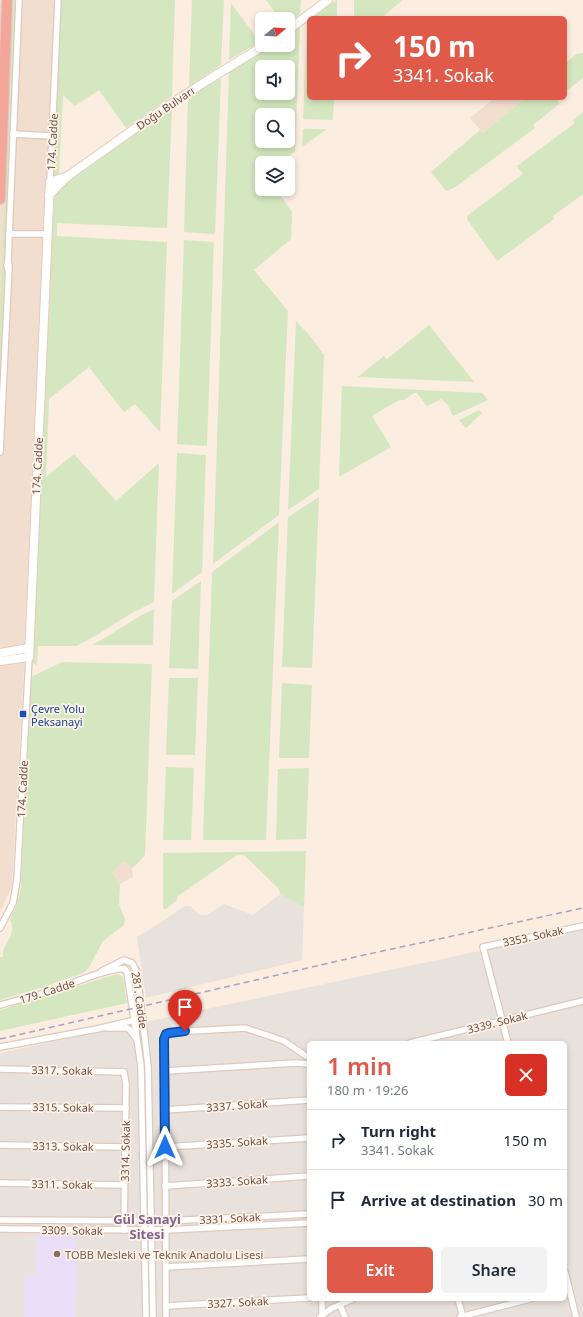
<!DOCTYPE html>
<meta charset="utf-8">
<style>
body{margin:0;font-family:"Noto Sans",sans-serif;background:#f2f2f3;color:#1f2937;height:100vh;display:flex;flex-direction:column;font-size:15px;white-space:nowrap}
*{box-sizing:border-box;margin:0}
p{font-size:13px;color:#747a83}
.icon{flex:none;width:22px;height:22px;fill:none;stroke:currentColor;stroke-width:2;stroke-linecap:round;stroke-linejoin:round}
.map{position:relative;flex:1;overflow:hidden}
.details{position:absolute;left:307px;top:1041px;width:260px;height:260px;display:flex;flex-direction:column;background:#fff;border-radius:6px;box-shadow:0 2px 6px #0003}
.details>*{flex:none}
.guide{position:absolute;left:307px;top:16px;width:260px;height:84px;border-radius:6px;box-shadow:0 2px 6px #0003;background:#e05a4a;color:#fff;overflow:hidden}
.needle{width:26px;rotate:72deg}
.controls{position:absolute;left:255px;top:12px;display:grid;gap:8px}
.controls a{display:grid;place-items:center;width:40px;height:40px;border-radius:6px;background:#fff;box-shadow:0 2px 6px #0003;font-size:20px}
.pin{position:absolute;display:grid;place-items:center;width:34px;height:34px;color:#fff;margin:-41px -17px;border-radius:50% 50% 50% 0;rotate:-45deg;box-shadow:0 0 4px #0007}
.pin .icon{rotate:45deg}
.me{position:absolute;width:44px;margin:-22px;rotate:0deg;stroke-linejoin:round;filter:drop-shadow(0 0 3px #0008)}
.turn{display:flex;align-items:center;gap:14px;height:84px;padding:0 20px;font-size:18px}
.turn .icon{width:52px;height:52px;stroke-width:2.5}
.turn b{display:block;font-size:28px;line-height:34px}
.round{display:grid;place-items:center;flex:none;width:42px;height:42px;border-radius:6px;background:#f2f2f3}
.head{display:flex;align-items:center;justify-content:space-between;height:68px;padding:0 20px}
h1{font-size:24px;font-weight:600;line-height:30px;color:#e05a4a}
.action{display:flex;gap:8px;margin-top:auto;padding:8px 20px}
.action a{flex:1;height:46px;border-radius:6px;background:#e05a4a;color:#fff;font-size:16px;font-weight:600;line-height:46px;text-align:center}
.action a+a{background:#f2f2f3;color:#1f2937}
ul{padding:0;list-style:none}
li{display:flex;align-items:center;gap:12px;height:60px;padding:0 20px;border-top:1px solid #e0e1e3}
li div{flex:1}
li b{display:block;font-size:15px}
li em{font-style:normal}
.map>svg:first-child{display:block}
</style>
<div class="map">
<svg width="583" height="1317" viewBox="0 0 583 1317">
<rect width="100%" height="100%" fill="#fbede0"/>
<g fill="#f2decf">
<path d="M 0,0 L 55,0 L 48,229 L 12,886 L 0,912 Z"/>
<path d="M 494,98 L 525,98 L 483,133 L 470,118 Z"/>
<path d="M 123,862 L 126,862 L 132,868 L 133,877 L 120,884 L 112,872 Z"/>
</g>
<g fill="#e9e1dc" fill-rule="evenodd">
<path d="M 280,894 L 304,907 L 302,960 L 146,998 L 137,937 L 160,923 L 185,906 L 190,906 L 200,915 L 207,915 L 224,904 L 253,915 Z"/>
<path d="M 583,929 L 583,1317 L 0,1317 L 0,1053 ZM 309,1043 L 565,1043 L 565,1299 L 309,1299 Z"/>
</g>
<path fill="#eaddf7" d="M 37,1233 L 77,1233 L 76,1317 L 25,1317 L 25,1275 L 36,1275 Z"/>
<g fill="#d4e7c0" fill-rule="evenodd">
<path d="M 12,0 L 15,0 L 0,380 L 0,314 Z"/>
<path d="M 62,0 L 175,0 L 172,96 L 126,128 L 99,90 L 75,106 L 63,95 L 59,174 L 56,175 L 53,173 Z"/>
<path d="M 192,0 L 224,0 L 221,65 L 189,86 Z"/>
<path d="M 266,0 L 301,0 L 300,14 L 288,23 L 288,19 L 280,19 Z"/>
<path d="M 336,0 L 337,0 L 337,18 L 312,18 Z"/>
<path d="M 354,0 L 403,0 L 381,18 L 354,18 Z"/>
<path d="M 231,3 L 260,42 L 229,60 Z"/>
<path d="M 309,20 L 309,98 L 334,98 L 333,120 L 303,119 L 307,22 Z"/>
<path d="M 300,27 L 295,152 L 279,163 L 262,163 L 262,189 L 276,189 L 292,212 L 291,239 L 254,270 L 288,311 L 279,515 L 213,564 L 229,72 L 274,45 L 288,45 L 288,36 ZM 262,67 L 288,67 L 288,93 L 262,93 ZM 262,115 L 288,115 L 288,141 L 262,141 Z"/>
<path d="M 583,53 L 583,78 L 565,92 L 565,64 L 576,54 Z"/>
<path d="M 221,78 L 215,234 L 184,232 L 188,98 Z"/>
<path d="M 525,98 L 558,98 L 557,100 L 559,104 L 533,125 L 535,128 L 454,188 L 446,191 L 431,172 L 480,130 L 483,133 Z"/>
<path d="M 172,109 L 167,228 L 57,223 L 57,236 L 167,242 L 160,432 L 135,404 L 124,412 L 89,367 L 49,399 L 46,477 L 74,454 L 116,501 L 159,463 L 154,602 L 130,614 L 97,635 L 76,646 L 38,646 L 37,665 L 32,663 L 54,199 C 61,183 81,173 95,163 C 120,144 146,126 172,109 Z"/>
<path d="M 583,112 L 583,194 L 553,216 L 554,219 L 497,261 L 467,219 L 467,216 L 523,174 L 517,166 L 575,123 L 573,120 Z"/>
<path d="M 303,129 L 327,129 L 302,147 Z"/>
<path d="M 184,240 L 214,242 L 207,446 L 177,444 Z"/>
<path d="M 296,321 L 311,337 L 324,355 L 319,489 L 288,510 Z"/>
<path d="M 429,325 L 474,382 L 358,377 L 384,356 L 387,359 Z"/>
<path d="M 342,386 L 482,393 L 488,400 L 453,416 L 447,404 L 441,399 L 427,406 L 417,393 L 414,393 L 404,400 L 399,400 L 372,416 L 391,447 L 339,477 Z"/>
<path d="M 479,410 L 482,413 L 466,428 L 459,420 Z"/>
<path d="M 177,453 L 206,455 L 202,572 L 172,594 Z"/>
<path d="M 319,497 L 312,668 L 282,667 L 288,517 Z"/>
<path d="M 279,522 L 266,840 L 203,840 L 212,572 Z"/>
<path d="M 201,581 L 198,669 L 169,668 L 172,601 Z"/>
<path d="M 154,609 L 153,645 L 92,645 C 113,634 132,619 154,609 Z"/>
<path d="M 62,662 L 152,664 L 145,855 L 137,864 L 132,868 L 126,862 L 123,862 L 112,872 L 120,884 L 119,904 L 125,919 L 124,925 L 103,941 L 88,969 L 83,973 L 44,987 L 0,1000 L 0,957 L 3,957 C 2,940 18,938 10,919 L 17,904 L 21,887 L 31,679 L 33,676 Z"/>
<path d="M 169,678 L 198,678 L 195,755 L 166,755 Z"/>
<path d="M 282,683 L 312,685 L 309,758 L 279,758 Z"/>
<path d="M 166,767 L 194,768 L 191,840 L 163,840 Z"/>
<path d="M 309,768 L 306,839 L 276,840 L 278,769 Z"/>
<path d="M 306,851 L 304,907 L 280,894 L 279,889 L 244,855 L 237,855 L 178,896 L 177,900 L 166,909 L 163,908 L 163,853 Z"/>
<path d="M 117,974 L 123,977 L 127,1003 L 0,1031 L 0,1010 Z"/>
</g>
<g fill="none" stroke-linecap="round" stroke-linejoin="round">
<g stroke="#dec9bd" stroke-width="8">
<g id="street">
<path d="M 13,134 L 52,136"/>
<path d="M 50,182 L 58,0"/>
<path d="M 9,234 L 48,234"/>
<path d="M 8,261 L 19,0"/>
<path d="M 0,452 L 9,266 L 8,261 L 7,265 L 8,270"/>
<path d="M 0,928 L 13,903 L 17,880 L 29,657"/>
<path d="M 102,971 L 124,960 L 132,963 L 137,972 L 148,1066 L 153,1317"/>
<path d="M 0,1005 C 19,1000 38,995 57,989 C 71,984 112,966 125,969 L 127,972 L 141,1066 L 146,1317"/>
<path d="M 107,1028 L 127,1028 L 130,1030 L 136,1038"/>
<path d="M 410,1043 L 583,1001"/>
<path d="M 508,1043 L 483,947 L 583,926"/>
<path d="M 0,1047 L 97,1029 L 143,1018"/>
<path d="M 0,1069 L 124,1072 L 126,1084 L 124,1230"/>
<path d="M 165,1071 L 296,1063 L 309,1064"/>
<path d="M 0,1107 L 126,1108"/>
<path d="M 165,1110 L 309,1100"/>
<path d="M 0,1145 L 125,1147"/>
<path d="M 165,1147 L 309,1138"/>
<path d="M 0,1183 L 124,1185"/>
<path d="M 165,1186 L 309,1176"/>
<path d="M 0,1220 L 166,1221 L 309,1214"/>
<path d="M 0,1229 L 166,1230 L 309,1223"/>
<path d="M 166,1267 L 309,1259"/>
<path d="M 565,1272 L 576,1317"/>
<path d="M 322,1299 L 322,1315"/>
<path d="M 458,1299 L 463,1317"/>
<path d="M 340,1305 L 345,1317"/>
<path d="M 166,1306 L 309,1298"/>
<path d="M 166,1317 L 165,1036 L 166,1034 L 172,1032 L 245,1028 L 284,1041 L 309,1058"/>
<path d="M 320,1317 L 332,1308 L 353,1299"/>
<path d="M 460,1317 L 530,1299"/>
</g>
</g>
<g stroke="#e5cbbd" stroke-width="10">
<g id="secondary">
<path d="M 288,30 L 328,0"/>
<path d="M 49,195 L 68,176 L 154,115 L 208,80 L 265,45"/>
<path d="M 0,653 L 29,648"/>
<path d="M 0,661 L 29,657 L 50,182 L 68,176"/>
</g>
</g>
<g stroke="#d7cfcc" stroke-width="12">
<path id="highway" d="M 0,199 L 7,0"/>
</g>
<use href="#street" stroke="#fff" stroke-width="5.5"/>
<use href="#secondary" stroke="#fff" stroke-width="8"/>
<use href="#highway" stroke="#f3a699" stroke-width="10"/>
<path stroke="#afa0c2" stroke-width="1.5" stroke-dasharray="6 4" stroke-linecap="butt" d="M 0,1039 L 364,955 L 583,908"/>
</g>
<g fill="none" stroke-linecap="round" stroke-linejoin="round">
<g stroke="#114b97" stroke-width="10">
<path id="route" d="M 165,1147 L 164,1039 L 166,1034 L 169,1033 L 185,1031"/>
</g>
<use href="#route" stroke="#1a73e8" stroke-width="7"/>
</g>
<rect fill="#1a4fb4" stroke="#fef2e6" stroke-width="1.5" x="19" y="710" width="8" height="8" rx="2"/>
<circle fill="#8d6e63" stroke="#fef2e6" stroke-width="1.5" cx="57" cy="1254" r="4"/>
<g text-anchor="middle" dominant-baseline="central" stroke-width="3.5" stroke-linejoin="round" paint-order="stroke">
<g font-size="11" fill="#705249" stroke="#fef2e6">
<text transform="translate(165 108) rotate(-34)">Doğu Bulvarı</text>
<text transform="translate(52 142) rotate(-87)">174. Cadde</text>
<text transform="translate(37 466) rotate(-87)">174. Cadde</text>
<text transform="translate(22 789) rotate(-87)">174. Cadde</text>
<text transform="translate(533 936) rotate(-12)">3353. Sokak</text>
<text transform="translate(47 991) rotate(-18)">179. Cadde</text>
<text transform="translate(140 1000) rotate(82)">281. Cadde</text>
<text transform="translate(497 1022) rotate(-14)">3339. Sokak</text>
<text transform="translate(62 1070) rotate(1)">3317. Sokak</text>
<text transform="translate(237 1105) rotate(-4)">3337. Sokak</text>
<text transform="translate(63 1107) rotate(1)">3315. Sokak</text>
<text transform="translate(237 1142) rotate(-4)">3335. Sokak</text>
<text transform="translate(63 1146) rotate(1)">3313. Sokak</text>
<text transform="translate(125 1151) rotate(-89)">3314. Sokak</text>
<text transform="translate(237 1181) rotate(-4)">3333. Sokak</text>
<text transform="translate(62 1184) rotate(1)">3311. Sokak</text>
<text transform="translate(230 1218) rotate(-3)">3331. Sokak</text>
<text transform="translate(72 1230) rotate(1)">3309. Sokak</text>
<text transform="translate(238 1302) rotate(-3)">3327. Sokak</text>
</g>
<g font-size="11" fill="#164399" stroke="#fef2e6" text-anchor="start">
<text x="31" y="708">Çevre Yolu<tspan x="31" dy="13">Peksanayi</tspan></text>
</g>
<g font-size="11" fill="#785e54" stroke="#fef2e6" text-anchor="start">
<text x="65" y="1254">TOBB Mesleki ve Teknik Anadolu Lisesi</text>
</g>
<g font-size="13" font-weight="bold" fill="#7e6593" stroke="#fef2e6">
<text x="147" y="1219">Gül Sanayi<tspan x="147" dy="15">Sitesi</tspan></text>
</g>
</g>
</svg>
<div class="controls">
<a><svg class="needle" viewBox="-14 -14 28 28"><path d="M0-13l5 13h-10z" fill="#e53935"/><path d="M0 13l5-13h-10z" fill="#747a83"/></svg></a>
<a><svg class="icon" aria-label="sound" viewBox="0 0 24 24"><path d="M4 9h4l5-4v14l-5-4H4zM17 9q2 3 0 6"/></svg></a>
<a><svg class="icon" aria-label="search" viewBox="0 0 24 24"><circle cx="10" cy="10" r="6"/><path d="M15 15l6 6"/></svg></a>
<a><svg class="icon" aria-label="layers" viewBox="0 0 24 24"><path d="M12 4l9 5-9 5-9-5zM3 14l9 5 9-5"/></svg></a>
</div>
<div class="pin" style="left:185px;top:1031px;background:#d93025"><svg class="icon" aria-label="arrive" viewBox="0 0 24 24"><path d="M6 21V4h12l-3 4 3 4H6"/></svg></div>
<svg class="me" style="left:165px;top:1147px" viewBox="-20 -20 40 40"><path d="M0-17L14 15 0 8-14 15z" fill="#1a73e8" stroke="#fff" stroke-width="4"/></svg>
<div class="guide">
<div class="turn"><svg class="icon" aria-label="right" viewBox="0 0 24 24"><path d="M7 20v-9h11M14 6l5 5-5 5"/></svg><div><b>150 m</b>3341. Sokak</div></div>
</div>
<section class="details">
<div class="head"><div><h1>1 min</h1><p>180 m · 19:26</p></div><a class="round" style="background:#d93025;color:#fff"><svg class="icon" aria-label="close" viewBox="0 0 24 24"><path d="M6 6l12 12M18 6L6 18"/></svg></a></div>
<ul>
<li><svg class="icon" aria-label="right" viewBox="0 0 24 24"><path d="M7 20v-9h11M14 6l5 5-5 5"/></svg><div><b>Turn right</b><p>3341. Sokak</p></div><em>150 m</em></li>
<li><svg class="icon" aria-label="arrive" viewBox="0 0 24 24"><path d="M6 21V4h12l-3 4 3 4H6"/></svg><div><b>Arrive at destination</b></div><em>30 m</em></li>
</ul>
<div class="action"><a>Exit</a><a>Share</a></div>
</section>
</div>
